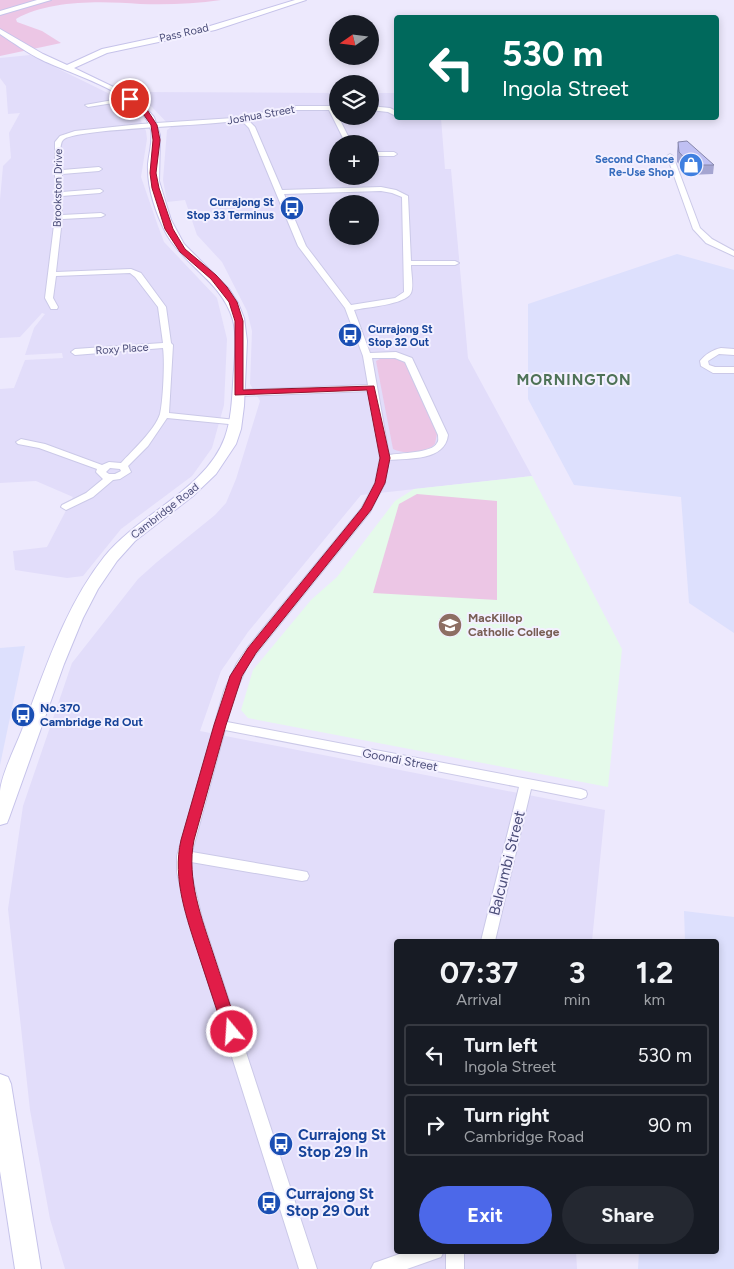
<!DOCTYPE html>
<meta charset="utf-8">
<style>
body{margin:0;font-family:Figtree,sans-serif;background:#242831;color:#f1f3f6;height:100vh;display:flex;flex-direction:column;font-size:19px;white-space:nowrap}
*{box-sizing:border-box;margin:0}
p{font-size:16px;color:#9ea1a6}
.icon{flex:none;width:28px;height:28px;fill:none;stroke:currentColor;stroke-width:2;stroke-linecap:round;stroke-linejoin:round}
.map{position:relative;flex:1;overflow:hidden}
.sheet{position:absolute;left:394px;top:939px;width:325px;height:315px;display:flex;flex-direction:column;background:#171b24;border-radius:5px;box-shadow:0 2px 8px #0003}
.sheet>*{flex:none}
.hud{position:absolute;left:394px;top:15px;width:325px;height:105px;border-radius:5px;box-shadow:0 2px 8px #0003;background:#00695c;color:#fff;overflow:hidden}
.needle{width:32px;rotate:256deg}
.tools{position:absolute;left:329px;top:15px;display:grid;gap:10px}
.tools a{display:grid;place-items:center;width:50px;height:50px;border-radius:50%;background:#171b24;box-shadow:0 2px 8px #0003;font-size:25px}
.pin{position:absolute;display:grid;place-items:center;width:42px;height:42px;color:#fff;margin:-21px;border:2px solid #fff;border-radius:50%;box-shadow:0 1px 5px #0007}
.me{position:absolute;width:55px;margin:-28px;rotate:342deg;stroke-linejoin:round;filter:drop-shadow(0 0 4px #0008)}
.turn{display:flex;align-items:center;gap:18px;height:105px;padding:0 25px;font-size:22px}
.turn .icon{width:65px;height:65px;stroke-width:2.5}
.turn b{display:block;font-size:35px;line-height:42px}
.eta{display:flex;justify-content:space-evenly;align-items:center;height:85px;text-align:center}
.eta b{font-size:30px;font-weight:700;line-height:35px}
.primary-button{display:flex;gap:10px;margin-top:auto;padding:10px 25px}
.primary-button a{flex:1;height:58px;border-radius:30px;background:#4c68e9;color:#fff;font-size:20px;font-weight:700;line-height:58px;text-align:center}
.primary-button a+a{background:#242831;color:#f1f3f6}
ul{padding:0;list-style:none}
li{display:flex;align-items:center;gap:15px;height:62px;margin:0 10px 8px;padding:0 15px;border:2px solid #363941;border-radius:5px}
li div{flex:1}
li b{display:block;font-size:19px}
li em{font-style:normal}
.map>svg:first-child{display:block}
</style>
<div class="map">
<svg width="734" height="1269" viewBox="0 0 734 1269">
<rect width="100%" height="100%" fill="#ede9fd"/>
<g fill="#e2ddfa" fill-rule="evenodd">
<path d="M 30,55 L 116,97 L 128,104 L 138,115 L 146,131 L 147,139 L 141,177 L 158,226 L 164,242 L 217,298 L 227,339 L 224,405 L 212,448 L 192,476 L 121,529 L 83,576 L 67,578 L 15,570 L 13,551 L 47,547 L 73,497 L 36,481 L 0,483 L 0,389 L 14,388 L 25,360 L 63,358 L 62,353 L 25,355 L 34,328 L 45,314 L 42,313 L 20,337 L 0,338 L 0,200 L 3,166 L 11,158 L 9,133 L 20,113 L 8,114 L 6,86 L 0,78 L 0,58 Z"/>
<path d="M 131,92 L 337,93 L 338,116 L 370,116 L 370,93 L 396,93 L 396,118 L 441,118 L 445,169 L 451,169 L 468,358 L 532,476 L 361,495 L 248,632 L 221,671 L 200,731 L 605,810 L 592,941 L 396,941 L 396,1251 L 576,1251 L 577,1269 L 65,1269 L 50,1219 L 30,1110 L 8,909 L 23,806 L 72,663 L 138,579 L 157,562 L 215,515 L 226,503 L 236,479 L 260,401 L 250,384 L 252,331 L 247,311 L 222,262 L 197,235 L 185,200 L 167,202 L 163,180 L 167,130 L 171,127 L 152,107 ZM 338,144 L 370,144 L 370,176 L 338,176 ZM 338,204 L 370,204 L 370,236 L 338,236 Z"/>
</g>
<g fill="#dde0fd">
<path d="M 677,254 L 734,270 L 734,633 L 689,603 L 681,497 L 574,485 L 528,399 L 528,304 Z"/>
<path d="M 25,646 L 0,765 L 0,648 Z"/>
<path d="M 684,911 L 734,917 L 734,1269 L 638,1269 L 639,1251 L 716,1251 L 716,941 L 685,941 Z"/>
</g>
<path fill="#e5faea" d="M 532,476 L 622,649 L 608,787 L 248,718 L 241,710 L 253,670 L 311,600 L 337,577 L 395,501 L 414,489 Z"/>
<g fill="#ecc6e5">
<path d="M 0,0 L 221,0 C 194,4 167,5 140,4 C 101,1 49,0 16,19 L 17,22 L 42,31 L 61,43 L 0,56 Z"/>
<path d="M 382,358 L 396,358 L 404,361 L 437,434 L 435,444 C 426,453 405,455 393,449 L 376,361 Z"/>
<path d="M 417,494 L 497,501 L 497,600 L 373,593 L 399,504 Z"/>
</g>
<g fill="none" stroke-linecap="round" stroke-linejoin="round">
<g stroke="#cbc9e8" stroke-width="2">
<g id="street">
<path d="M 130,97 L 133,99 L 132,100 L 88,107 L 85,105 Z"/>
<path d="M 296,106 L 338,106 L 338,110 L 335,110 L 352,144 L 346,144 L 329,110 L 296,110 L 247,119 L 255,127 L 282,190 L 381,187 L 396,190 L 408,196 L 411,261 L 455,261 L 459,263 L 455,265 L 411,265 C 411,273 414,287 411,293 C 405,305 366,307 354,310 L 370,353 L 396,352 L 412,358 L 448,435 C 445,461 410,458 389,460 L 385,483 L 370,512 L 248,664 L 236,691 L 227,722 L 581,789 L 586,791 L 587,794 L 586,797 L 581,799 L 531,789 L 495,941 L 481,941 L 519,787 L 225,730 L 192,852 L 302,871 L 307,872 L 309,876 L 307,880 L 302,881 L 191,862 L 191,872 L 202,918 L 317,1269 L 299,1269 L 188,918 L 177,872 L 177,856 L 224,691 L 237,663 L 248,647 L 361,509 L 375,483 L 380,458 L 369,391 L 238,396 L 234,393 L 238,390 L 368,385 L 363,356 L 345,308 L 298,246 L 249,128 L 241,120 C 214,126 74,128 63,140 C 58,145 62,163 62,170 L 99,167 L 102,169 L 99,171 L 62,174 L 62,192 L 100,189 L 103,191 L 100,193 L 62,196 L 62,215 L 101,213 L 105,215 L 101,217 L 62,219 L 56,272 L 131,269 L 141,273 L 166,307 L 171,343 L 173,345 L 169,413 L 236,420 L 239,421 L 239,425 L 167,418 L 148,446 L 128,466 L 131,472 L 120,479 L 113,480 L 93,497 L 66,510 L 61,507 L 62,505 L 86,493 L 103,479 L 96,472 L 97,469 L 39,448 L 18,444 L 16,442 L 21,439 L 45,444 L 102,465 L 109,462 L 121,463 C 132,451 155,430 160,414 C 163,402 165,361 163,348 L 75,355 L 71,352 L 75,349 L 163,343 L 158,307 L 135,277 L 130,273 L 56,276 L 53,298 L 58,307 L 57,309 L 51,309 L 45,298 L 55,217 L 55,142 L 60,136 L 75,131 L 141,124 L 234,118 ZM 381,191 L 392,193 L 402,197 L 404,292 L 395,298 L 351,305 L 306,246 L 284,194 ZM 372,358 L 395,358 L 405,362 L 438,435 C 438,438 439,441 437,443 C 433,453 399,453 389,455 ZM 110,468 L 120,469 L 121,471 L 115,474 L 109,474 L 106,472 Z"/>
<path d="M 370,106 L 390,108 L 396,111 L 396,116 L 388,112 L 370,110 Z"/>
<path d="M 370,152 L 394,152 L 397,154 L 394,156 L 370,156 Z"/>
<path d="M 670,154 L 673,156 L 700,228 L 712,239 L 734,251 L 734,256 L 706,243 L 693,229 L 667,156 Z"/>
<path d="M 721,348 L 734,349 L 734,355 L 719,354 L 708,361 L 709,365 L 715,367 L 734,367 L 734,373 L 713,373 L 701,366 L 700,361 C 706,354 712,350 721,348 Z"/>
<path d="M 408,1251 L 444,1251 L 441,1257 L 407,1269 L 371,1269 L 374,1263 Z"/>
<rect x="446" y="1251" width="18" height="18"/>
</g>
</g>
<g stroke="#c6c3ea" stroke-width="2">
<g id="secondary">
<path d="M 37,0 L 51,0 L 0,15 L 0,11 Z"/>
<path d="M 295,0 L 306,0 L 215,30 L 107,53 L 74,68 L 128,94 L 142,104 L 154,117 L 160,135 L 159,181 L 171,220 L 184,244 L 229,289 L 238,303 L 244,318 L 247,341 L 244,406 L 241,429 L 236,444 L 216,474 L 193,496 L 135,541 L 117,561 L 98,589 L 83,618 L 64,664 L 9,818 L 7,823 L 0,825 C 0,814 0,802 0,791 C 2,773 15,748 22,730 C 45,671 64,608 104,557 C 138,514 206,490 225,437 C 231,420 232,401 233,384 C 234,363 238,340 233,320 C 222,282 186,267 167,235 C 156,214 147,188 148,164 C 149,153 153,141 151,130 C 142,93 72,75 42,60 C 27,53 14,43 0,34 L 0,29 L 43,54 L 67,65 L 102,49 L 210,26 Z"/>
<path d="M 0,1074 L 8,1077 L 11,1084 L 41,1269 L 15,1269 L 0,1171 Z"/>
</g>
</g>
<use href="#street" fill="#fff" fill-rule="evenodd"/>
<use href="#secondary" fill="#fff" fill-rule="evenodd"/>
</g>
<path fill="#a5a5d1" d="M 678,142 L 714,165 L 713,174 L 690,175 L 677,162 L 677,151 Z"/>
<path fill="#c0c0f3" stroke="#8686aa" d="M 687,141 L 714,165 L 691,165 L 679,152 L 678,142 Z"/>
<path fill="#e11d48" stroke="#92132f" d="M 128,98 L 132,98 L 144,105 L 157,125 L 160,140 L 156,173 L 159,188 L 173,229 L 185,249 L 216,275 L 227,287 L 237,302 L 243,321 L 243,390 L 374,386 L 390,458 L 385,483 L 371,510 L 256,653 L 242,676 L 226,725 L 194,840 C 186,879 202,919 214,956 C 222,981 231,1007 239,1032 L 237,1037 L 232,1039 L 226,1037 L 224,1032 C 216,1007 207,981 199,956 C 187,919 172,879 181,840 L 214,725 L 230,676 L 248,648 L 362,508 L 375,483 L 380,458 L 367,390 L 235,395 L 235,321 L 229,302 L 211,279 L 180,252 L 165,229 L 152,188 L 150,173 L 153,140 L 151,125 L 139,108 L 128,101 Z"/>
<defs>
<g id="shop-disc" transform="scale(1.25)"><circle r="9.5" fill="#3f7fe0" stroke="#f3f0ff"/><path d="M-5-2.5h2.3a2.7 3.5 0 0 1 5.4 0H5L5.5 6h-11ZM-1.5-2.5h3a1.5 2.3 0 0 0-3 0Z" fill="#fff"/></g>
<g id="bus-disc" transform="scale(1.25)"><circle r="9.5" fill="#1a4fb4" stroke="#f3f0ff"/><path d="M-5-6H5V4H4V6H2V4H-2V6H-4V4H-5ZM-3.5-4V0h7V-4ZM-3.5 1.2v1.5H-2V1.2ZM2 1.2v1.5H3.5V1.2Z" fill="#fff"/></g>
<g id="school-disc" transform="scale(1.25)"><circle r="9.5" fill="#8d6e63" stroke="#f3f0ff"/><path d="M0-5L7-2L0 1L-7-2ZM-4 1L0 2.5L4 1V4Q0 6-4 4Z" fill="#fff"/></g>
</defs>
<g fill-rule="evenodd">
<use href="#shop-disc" x="691" y="165"/>
<use href="#bus-disc" x="292" y="208"/>
<use href="#bus-disc" x="350" y="335"/>
<use href="#school-disc" x="450" y="625"/>
<use href="#bus-disc" x="23" y="715"/>
<use href="#bus-disc" x="281" y="1144"/>
<use href="#bus-disc" x="269" y="1203"/>
</g>
<g text-anchor="middle" dominant-baseline="central" stroke-width="4" stroke-linejoin="round" paint-order="stroke">
<g font-size="11" fill="#4b4d79" stroke="#f3f0ff">
<text transform="translate(184 33) rotate(-13)">Pass Road</text>
<text transform="translate(261 115) rotate(-10)">Joshua Street</text>
<text transform="translate(58 188) rotate(-89)">Brookston Drive</text>
<text transform="translate(122 349) rotate(-4)">Roxy Place</text>
<text transform="translate(165 511) rotate(-38)">Cambridge Road</text>
</g>
<g font-size="11" font-weight="bold" fill="#366cbe" stroke="#f3f0ff" text-anchor="end">
<text x="674" y="159">Second Chance<tspan x="674" dy="13">Re-Use Shop</tspan></text>
</g>
<g font-size="11" font-weight="bold" fill="#164399" stroke="#f3f0ff" text-anchor="end">
<text x="274" y="202">Currajong St<tspan x="274" dy="13">Stop 33 Terminus</tspan></text>
<text x="368" y="329" text-anchor="start">Currajong St<tspan x="368" dy="13">Stop 32 Out</tspan></text>
</g>
<g font-size="12" font-weight="bold" fill="#785e54" stroke="#f3f0ff" text-anchor="start">
<text x="468" y="618">MacKillop<tspan x="468" dy="14">Catholic College</tspan></text>
</g>
<g font-size="12" font-weight="bold" fill="#164399" stroke="#f3f0ff" text-anchor="start">
<text x="40" y="708">No.370<tspan x="40" dy="14">Cambridge Rd Out</tspan></text>
</g>
<g font-size="12" fill="#4b4d79" stroke="#f3f0ff">
<text transform="translate(400 760) rotate(11)">Goondi Street</text>
</g>
<g font-size="15" font-weight="bold" letter-spacing="1" fill="#4e7257" stroke="#f3f0ff">
<text x="574" y="380">MORNINGTON</text>
</g>
<g font-size="15" fill="#4b4d79" stroke="#f3f0ff">
<text transform="translate(507 863) rotate(-76)">Balcumbi Street</text>
</g>
<g font-size="15" font-weight="bold" fill="#164399" stroke="#f3f0ff" text-anchor="start">
<text x="298" y="1135">Currajong St<tspan x="298" dy="17">Stop 29 In</tspan></text>
<text x="286" y="1194">Currajong St<tspan x="286" dy="17">Stop 29 Out</tspan></text>
</g>
</g>
</svg>
<div class="tools">
<a><svg class="needle" viewBox="-14 -14 28 28"><path d="M0-13l5 13h-10z" fill="#e53935"/><path d="M0 13l5-13h-10z" fill="#9ea1a6"/></svg></a>
<a><svg class="icon" aria-label="layers" viewBox="0 0 24 24"><path d="M12 4l9 5-9 5-9-5zM3 14l9 5 9-5"/></svg></a>
<a>+</a>
<a>−</a>
</div>
<div class="pin" style="left:130px;top:99px;background:#d93025"><svg class="icon" aria-label="arrive" viewBox="0 0 24 24"><path d="M6 21V4h12l-3 4 3 4H6"/></svg></div>
<svg class="me" style="left:232px;top:1032px" viewBox="-20 -20 40 40"><circle r="17" fill="#e11d48" stroke="#fff" stroke-width="3"/><path d="M0-11L8 9 0 5-8 9z" fill="#fff"/></svg>
<div class="hud">
<div class="turn"><svg class="icon" aria-label="left" viewBox="0 0 24 24"><path d="M17 20v-9H6M10 6l-5 5 5 5"/></svg><div><b>530 m</b>Ingola Street</div></div>
</div>
<section class="sheet">
<div class="eta">
<div><b>07:37</b><p>Arrival</p></div>
<div><b>3</b><p>min</p></div>
<div><b>1.2</b><p>km</p></div>
</div>
<ul>
<li><svg class="icon" aria-label="left" viewBox="0 0 24 24"><path d="M17 20v-9H6M10 6l-5 5 5 5"/></svg><div><b>Turn left</b><p>Ingola Street</p></div><em>530 m</em></li>
<li><svg class="icon" aria-label="right" viewBox="0 0 24 24"><path d="M7 20v-9h11M14 6l5 5-5 5"/></svg><div><b>Turn right</b><p>Cambridge Road</p></div><em>90 m</em></li>
</ul>
<div class="primary-button"><a>Exit</a><a>Share</a></div>
</section>
</div>
